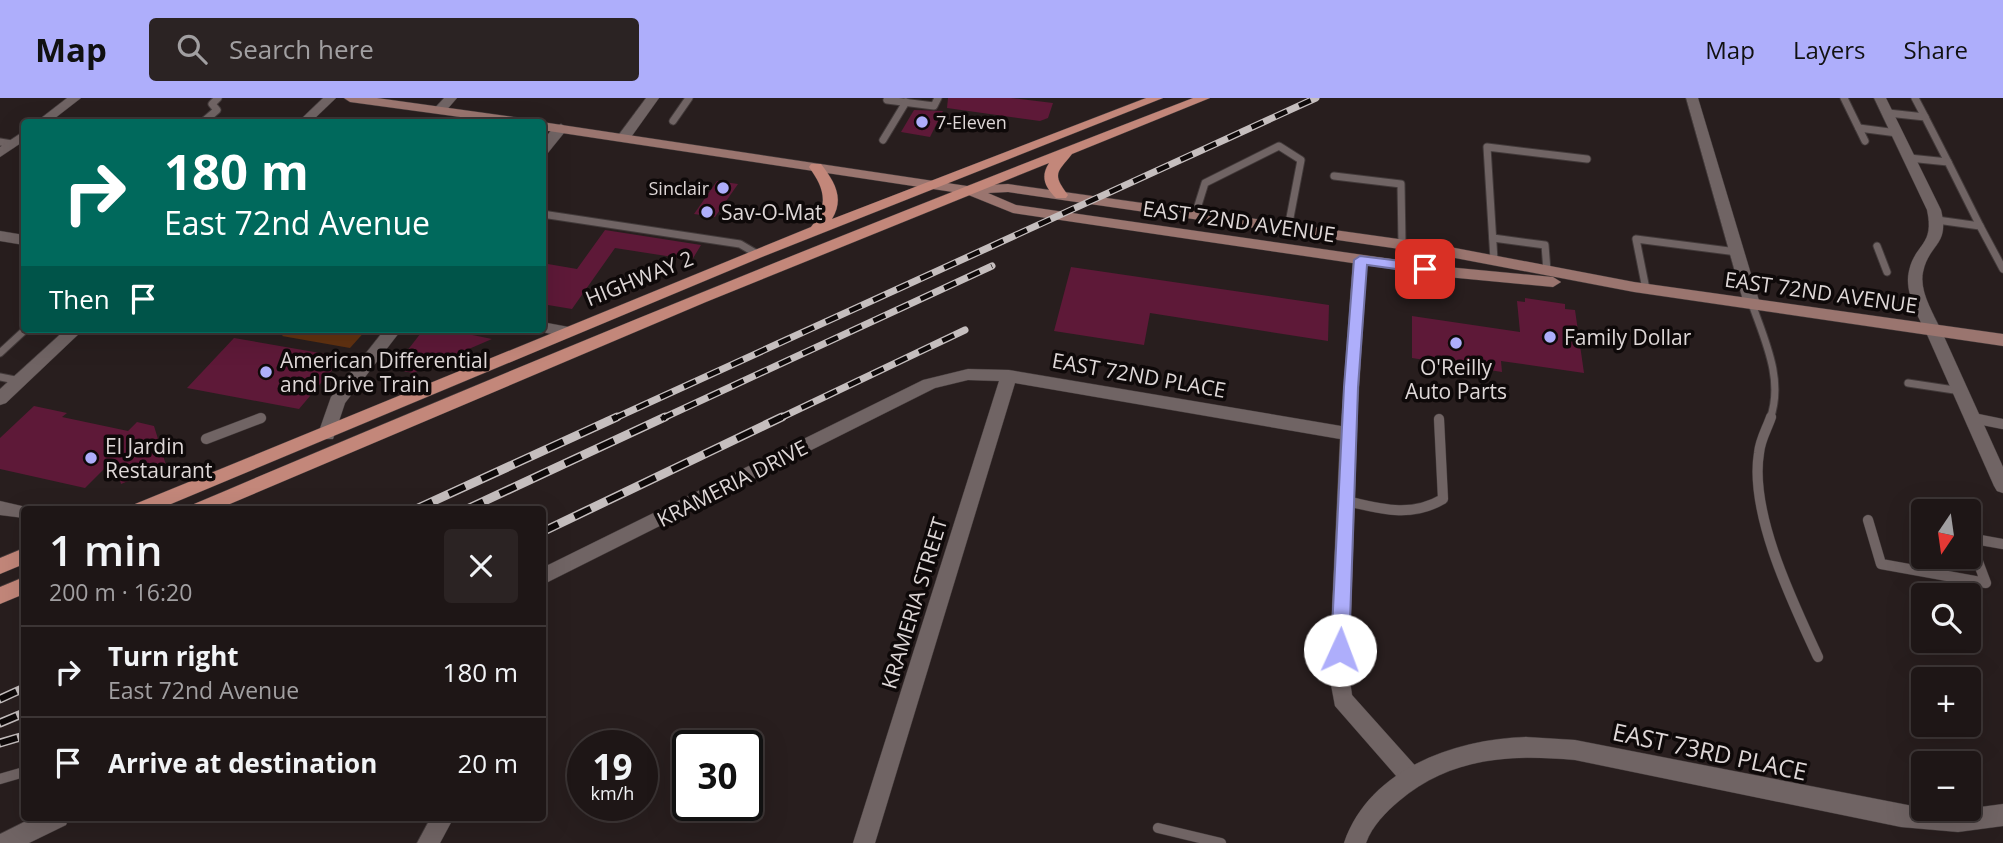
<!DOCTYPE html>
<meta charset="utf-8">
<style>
body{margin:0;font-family:"Open Sans",sans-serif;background:#2b2323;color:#f1f3f6;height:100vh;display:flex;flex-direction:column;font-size:26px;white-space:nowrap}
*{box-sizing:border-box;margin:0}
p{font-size:23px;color:#a19fa1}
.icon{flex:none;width:38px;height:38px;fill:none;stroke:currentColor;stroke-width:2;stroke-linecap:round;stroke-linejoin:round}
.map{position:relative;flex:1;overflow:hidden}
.details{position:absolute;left:21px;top:408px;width:525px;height:315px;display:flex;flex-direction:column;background:#1e1616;border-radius:7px;box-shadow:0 7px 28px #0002,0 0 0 2px #3c3535}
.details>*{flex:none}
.banner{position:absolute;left:21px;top:21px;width:525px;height:214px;border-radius:7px;box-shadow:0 7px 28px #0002,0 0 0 2px #3c3535;background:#00695c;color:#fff;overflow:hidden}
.needle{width:46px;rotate:193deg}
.buttons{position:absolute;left:1911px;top:401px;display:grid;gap:14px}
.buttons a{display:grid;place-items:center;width:70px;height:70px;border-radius:7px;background:#1e1616;box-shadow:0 7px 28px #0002,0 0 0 2px #3c3535;font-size:35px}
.speed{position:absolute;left:567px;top:632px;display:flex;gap:14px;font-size:35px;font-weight:700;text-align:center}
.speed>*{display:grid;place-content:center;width:91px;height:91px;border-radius:50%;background:#1e1616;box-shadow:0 7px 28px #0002,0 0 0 2px #3c3535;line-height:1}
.speed small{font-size:18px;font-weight:400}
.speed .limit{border:4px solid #111;border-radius:10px;background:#fff;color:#111}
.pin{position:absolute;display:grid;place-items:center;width:60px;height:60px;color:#fff;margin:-30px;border-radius:14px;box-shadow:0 4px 10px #0006}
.me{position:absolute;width:77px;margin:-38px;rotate:2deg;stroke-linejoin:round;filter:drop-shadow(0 0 5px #0008)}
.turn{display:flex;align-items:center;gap:24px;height:147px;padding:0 28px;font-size:32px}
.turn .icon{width:91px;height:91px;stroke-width:2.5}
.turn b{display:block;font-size:49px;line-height:60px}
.then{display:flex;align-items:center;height:66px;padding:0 28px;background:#0003;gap:14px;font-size:26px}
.round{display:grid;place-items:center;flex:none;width:74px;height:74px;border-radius:7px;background:#2b2323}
.headline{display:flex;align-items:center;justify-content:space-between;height:119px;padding:0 28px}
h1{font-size:42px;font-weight:600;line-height:52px}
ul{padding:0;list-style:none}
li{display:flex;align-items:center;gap:21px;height:91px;padding:0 28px;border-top:2px solid #3c3535}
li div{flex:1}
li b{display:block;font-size:26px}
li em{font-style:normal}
header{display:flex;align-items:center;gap:42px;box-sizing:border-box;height:98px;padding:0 35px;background:#aeaefb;color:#111}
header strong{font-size:33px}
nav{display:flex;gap:38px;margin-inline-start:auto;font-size:24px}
.search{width:490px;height:63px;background:#2b2323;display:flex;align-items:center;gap:18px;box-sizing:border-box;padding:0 24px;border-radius:7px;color:#a19fa1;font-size:26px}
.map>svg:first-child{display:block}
</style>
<header>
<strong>Map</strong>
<div class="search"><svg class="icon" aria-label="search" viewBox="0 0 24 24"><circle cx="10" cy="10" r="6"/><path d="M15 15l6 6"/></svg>Search here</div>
<nav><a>Map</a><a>Layers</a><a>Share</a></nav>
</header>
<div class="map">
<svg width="2003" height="745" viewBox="0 0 2003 745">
<rect width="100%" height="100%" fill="#281e1e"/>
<path fill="#613211" d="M 288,231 L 367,231 L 350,250 L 282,238 Z"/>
<g fill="#5e1938">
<path d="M 948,0 L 1011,0 L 1053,5 L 1048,20 L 1040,23 L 947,10 Z"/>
<path d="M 914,12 L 943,13 L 930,39 L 901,34 Z"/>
<path d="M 717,83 L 738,86 L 715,119 L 694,116 Z"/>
<path d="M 605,132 L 701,147 L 692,162 L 615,150 L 572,211 L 542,206 L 542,165 L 577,171 Z"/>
<path d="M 1071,169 L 1329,207 L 1328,243 L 1150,215 L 1144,247 L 1054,233 Z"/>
<path d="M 1525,200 L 1565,206 L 1565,211 L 1575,212 L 1584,275 L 1501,263 L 1502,274 L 1412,260 L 1412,218 L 1520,234 L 1517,203 L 1525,204 Z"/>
<path d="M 424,231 L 443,231 L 492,241 L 413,275 L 393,271 Z"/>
<path d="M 234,240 L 343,259 L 299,311 L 187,290 Z"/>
<path d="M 34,308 L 67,315 L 62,319 L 128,333 L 137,324 L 154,328 L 166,367 L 121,386 L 114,361 L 85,390 L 0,371 L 0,340 Z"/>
</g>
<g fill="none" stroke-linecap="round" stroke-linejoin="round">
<g stroke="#423a3a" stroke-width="9">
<g id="service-far1">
<path d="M 889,0 L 887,2 L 934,8 L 938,0"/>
<path d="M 1844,0 L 1865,43"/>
<path d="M 1915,0 L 1925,19"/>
<path d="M 1888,15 L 1925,19 L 1948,64"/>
<path d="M 673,23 L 689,0"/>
<path d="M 203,24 L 217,12 L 212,6 L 218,0"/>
<path d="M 1859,30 L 1897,35"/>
<path d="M 883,42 L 906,4"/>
<path d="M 0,44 L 12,46"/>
<path d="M 1909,60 L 1948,64 L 1980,128"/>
<path d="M 1334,78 L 1401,86 L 1402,146"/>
<path d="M 542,116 L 740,146 L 757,156"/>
<path d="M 1195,117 L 1205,85 L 1279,48 L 1301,62 L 1288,130"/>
<path d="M 1937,122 L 1980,128 L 2003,171"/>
<path d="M 1493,140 L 1545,147 L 1547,173"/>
<path d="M 1877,148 L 1887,174"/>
<path d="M 1494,162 L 1487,49 L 1587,61"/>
<path d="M 1646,191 L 1636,141 L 1737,154"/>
<path d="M 1752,206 C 1765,243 1784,282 1770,321"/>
<path d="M 0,255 L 26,231"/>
<path d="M 0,279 L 20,283"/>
<path d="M 1908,285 L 1961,293"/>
<path d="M 1973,320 L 1979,321"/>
<path d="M 258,321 L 261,320"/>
</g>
</g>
<g stroke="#423a3a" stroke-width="11">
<g id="service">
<path d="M 1771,319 C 1767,331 1760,342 1759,355 C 1749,415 1793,505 1818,559"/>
<path d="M 1973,320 L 2003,326"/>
<path d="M 206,341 L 261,320"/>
<path d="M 1347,403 C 1381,411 1411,420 1443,401 L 1439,321"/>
<path d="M 1868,422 L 1881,466 L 1986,485 L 1969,440 L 2003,446"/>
<path d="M 0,681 L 24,674"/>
<path d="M 1158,730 L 1221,745"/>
</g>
</g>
<g stroke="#423a3a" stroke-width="1">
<g id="minor">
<path d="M 67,0 L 81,0 L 50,24 L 36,24 Z"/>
<path d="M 323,0 L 336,0 L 311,24 L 298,24 Z"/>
<path d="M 646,0 L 659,0 L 629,42 L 619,42 L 617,39 Z"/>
<path d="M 1686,0 L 1698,0 L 1760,206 L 1757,210 L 1752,211 L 1744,206 Z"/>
<path d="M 1874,0 L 1886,0 L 1941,112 C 1950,148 1929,145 1923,174 C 1919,193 1933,215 1941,232 L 1933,237 L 1927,236 C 1918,219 1904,193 1909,173 C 1915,145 1935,148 1927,112 Z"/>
<path d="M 561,26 L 568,30 L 547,56 L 542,57 C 542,44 548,31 561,26 Z"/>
<path d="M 24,33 L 24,43 L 0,59 L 0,49 Z"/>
<path d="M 0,133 L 24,137 L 24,147 L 0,143 Z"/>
<path d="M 1360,157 L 1367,162 L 1358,306 L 1349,576 L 1352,597 L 1420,673 L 1423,680 L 1420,687 L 1412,690 L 1404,687 L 1335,608 L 1329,576 L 1340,341 L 1015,285 L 875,745 L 853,745 L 999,283 L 968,282 L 935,290 L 542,487 L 542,470 L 923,282 L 968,271 L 1009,272 L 1341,328 L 1353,162 Z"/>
<path d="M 542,224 L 574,230 L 576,234 L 568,239 L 536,233 L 542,231 Z"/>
<path d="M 66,231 L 84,231 L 6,305 L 0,307 L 0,291 Z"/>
<path d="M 385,231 L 402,231 L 345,305 L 333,341 L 321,341 L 318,336 L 331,299 Z"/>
<path d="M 0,403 L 26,409 L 24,420 L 0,417 Z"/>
<path d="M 34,719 L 69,719 L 66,727 L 29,745 L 0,745 L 0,736 Z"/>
<path d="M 431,719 L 454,719 L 440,745 L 417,745 Z"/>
</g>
</g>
<g stroke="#423a3a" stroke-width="1">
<g id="tertiary">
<path d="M 444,0 L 457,0 L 444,15 L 434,15 L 433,12 Z"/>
<path d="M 1933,227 L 1941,232 L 2003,369 L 2003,395 L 1997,393 L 1994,388 L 1925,232 Z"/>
<path d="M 1526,639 L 1575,642 L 1923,710 L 1958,712 L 2003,706 L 2003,728 L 1958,734 L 1901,729 L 1575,662 C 1511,656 1451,659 1399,703 C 1386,714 1372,728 1366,745 L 1344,745 C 1369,671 1455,641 1526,639 Z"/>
</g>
</g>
<g stroke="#423a3a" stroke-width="1">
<g id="secondary">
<path d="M 344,0 L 377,0 L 521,20 L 527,24 L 497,24 L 350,4 Z"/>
<path d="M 540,24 L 542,24 L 967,88 L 1008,86 L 1434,146 L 1634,184 L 2003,236 L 2003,248 L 1634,194 L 1434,156 L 1008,94 L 988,95 L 1016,107 L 1447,169 L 1553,179 L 1561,184 L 1553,189 L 1447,179 L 1013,115 L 966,96 L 542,32 Z"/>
</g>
</g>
<g stroke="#423a3a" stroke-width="1">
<g id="primary">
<path d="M 1146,0 L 1163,0 L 762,159 L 159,411 L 132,411 L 135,406 L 811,129 C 829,107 825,91 809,69 L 811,66 L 821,66 C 834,83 845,100 832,121 Z"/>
<path d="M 1193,0 L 1210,0 L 1072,56 C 1058,74 1051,75 1068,97 L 1066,100 L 1056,100 C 1045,89 1040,79 1049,65 L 706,204 L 218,411 L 191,411 L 194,406 C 525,265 857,129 1193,0 Z"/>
<path d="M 24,450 L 24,466 L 0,476 L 0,460 Z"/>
<path d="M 24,479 L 24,496 L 0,506 L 0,489 Z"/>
</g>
</g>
<use href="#service-far1" stroke="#706464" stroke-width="7"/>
<use href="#service" stroke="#706464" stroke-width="10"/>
<use href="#minor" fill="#706464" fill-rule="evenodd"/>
<use href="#tertiary" fill="#706464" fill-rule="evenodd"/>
<use href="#secondary" fill="#9a756f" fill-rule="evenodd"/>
<use href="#primary" fill="#c3877a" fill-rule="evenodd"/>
<g stroke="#c5bebe" stroke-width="7">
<g id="rail-far1">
<path d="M 613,321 L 1316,0"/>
<path d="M 661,321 L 992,168"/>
<path d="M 778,321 L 965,232"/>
</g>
</g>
<g stroke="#c5bebe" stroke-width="9">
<g id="rail">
<path d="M 416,411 L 617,319"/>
<path d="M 467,411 L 665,319"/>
<path d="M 542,434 L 782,319"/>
<path d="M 0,601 L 24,590"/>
<path d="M 0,625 L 24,615"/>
<path d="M 0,645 L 24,638"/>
</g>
</g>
<use href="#rail-far1" stroke="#0e0909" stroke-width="4.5" stroke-dasharray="13" stroke-linecap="butt"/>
<use href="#rail" stroke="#0e0909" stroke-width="6" stroke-dasharray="18" stroke-linecap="butt"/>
</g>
<path fill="#aeaefb" stroke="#7171a3" stroke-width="2" d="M 1360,158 L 1425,166 L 1432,171 L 1425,175 L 1367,167 L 1358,289 L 1349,552 L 1346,557 L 1340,560 L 1334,557 L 1331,552 L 1344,289 L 1354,162 Z"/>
<g fill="#aeaefb" stroke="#0e0909" stroke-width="2.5">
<circle cx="922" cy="24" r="7"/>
<circle cx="723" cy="90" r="7"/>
<circle cx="707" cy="114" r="7"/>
<circle cx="1550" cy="239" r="7"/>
<circle cx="1456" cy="245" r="7"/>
<circle cx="266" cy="274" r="7"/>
<circle cx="91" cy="360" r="7"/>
</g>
<g text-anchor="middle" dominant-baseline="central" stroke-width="7" stroke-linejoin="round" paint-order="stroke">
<g font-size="18" fill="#ded7d7" stroke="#0e0909" text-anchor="start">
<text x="936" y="24">7-Eleven</text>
<text x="709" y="90" text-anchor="end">Sinclair</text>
</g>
<g font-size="21" fill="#ded7d7" stroke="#0e0909" text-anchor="start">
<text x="721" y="114">Sav-O-Mat</text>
<text x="1564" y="239">Family Dollar</text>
<text x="280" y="262">American Differential<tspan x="280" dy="24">and Drive Train</tspan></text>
<text x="1456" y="269" text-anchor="middle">O'Reilly<tspan x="1456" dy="24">Auto Parts</tspan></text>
<text x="105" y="348">El Jardin<tspan x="105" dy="24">Restaurant</tspan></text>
</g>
<g font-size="21" fill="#ded7d7" stroke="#0e0909">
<text transform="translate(1239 123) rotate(8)">EAST 72ND AVENUE</text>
<text transform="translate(639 180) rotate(-22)">HIGHWAY 2</text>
<text transform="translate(1821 194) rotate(8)">EAST 72ND AVENUE</text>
<text transform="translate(1139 277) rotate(10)">EAST 72ND PLACE</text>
<text transform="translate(732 385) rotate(-27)">KRAMERIA DRIVE</text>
<text transform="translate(914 505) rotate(-73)">KRAMERIA STREET</text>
</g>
<g font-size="24" fill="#ded7d7" stroke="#0e0909">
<text transform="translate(1710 653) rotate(12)">EAST 73RD PLACE</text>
</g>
</g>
</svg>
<div class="buttons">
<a><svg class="needle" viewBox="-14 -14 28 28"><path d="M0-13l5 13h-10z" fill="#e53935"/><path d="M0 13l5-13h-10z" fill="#a19fa1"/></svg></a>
<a><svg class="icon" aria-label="search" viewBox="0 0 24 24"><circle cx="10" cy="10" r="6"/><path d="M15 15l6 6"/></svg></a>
<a>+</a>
<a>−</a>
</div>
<div class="speed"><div>19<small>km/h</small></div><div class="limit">30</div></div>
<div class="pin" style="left:1425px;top:171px;background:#d93025"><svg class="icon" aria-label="arrive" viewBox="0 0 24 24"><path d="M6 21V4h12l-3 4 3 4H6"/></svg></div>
<svg class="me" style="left:1340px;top:552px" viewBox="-20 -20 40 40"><circle r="19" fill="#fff"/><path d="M0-13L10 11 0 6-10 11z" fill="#aeaefb"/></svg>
<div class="banner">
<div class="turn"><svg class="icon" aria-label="right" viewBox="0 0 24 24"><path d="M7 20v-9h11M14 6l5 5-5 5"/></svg><div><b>180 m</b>East 72nd Avenue</div></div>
<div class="then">Then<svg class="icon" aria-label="arrive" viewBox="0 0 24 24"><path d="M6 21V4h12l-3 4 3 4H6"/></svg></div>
</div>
<section class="details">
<div class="headline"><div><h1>1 min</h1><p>200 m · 16:20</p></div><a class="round"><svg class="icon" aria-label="close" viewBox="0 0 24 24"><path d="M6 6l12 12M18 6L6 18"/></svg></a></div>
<ul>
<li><svg class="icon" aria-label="right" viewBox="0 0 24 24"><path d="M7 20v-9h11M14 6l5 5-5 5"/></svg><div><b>Turn right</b><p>East 72nd Avenue</p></div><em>180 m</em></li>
<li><svg class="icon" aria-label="arrive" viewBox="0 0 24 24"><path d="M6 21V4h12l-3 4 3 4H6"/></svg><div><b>Arrive at destination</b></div><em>20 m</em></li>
</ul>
</section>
</div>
